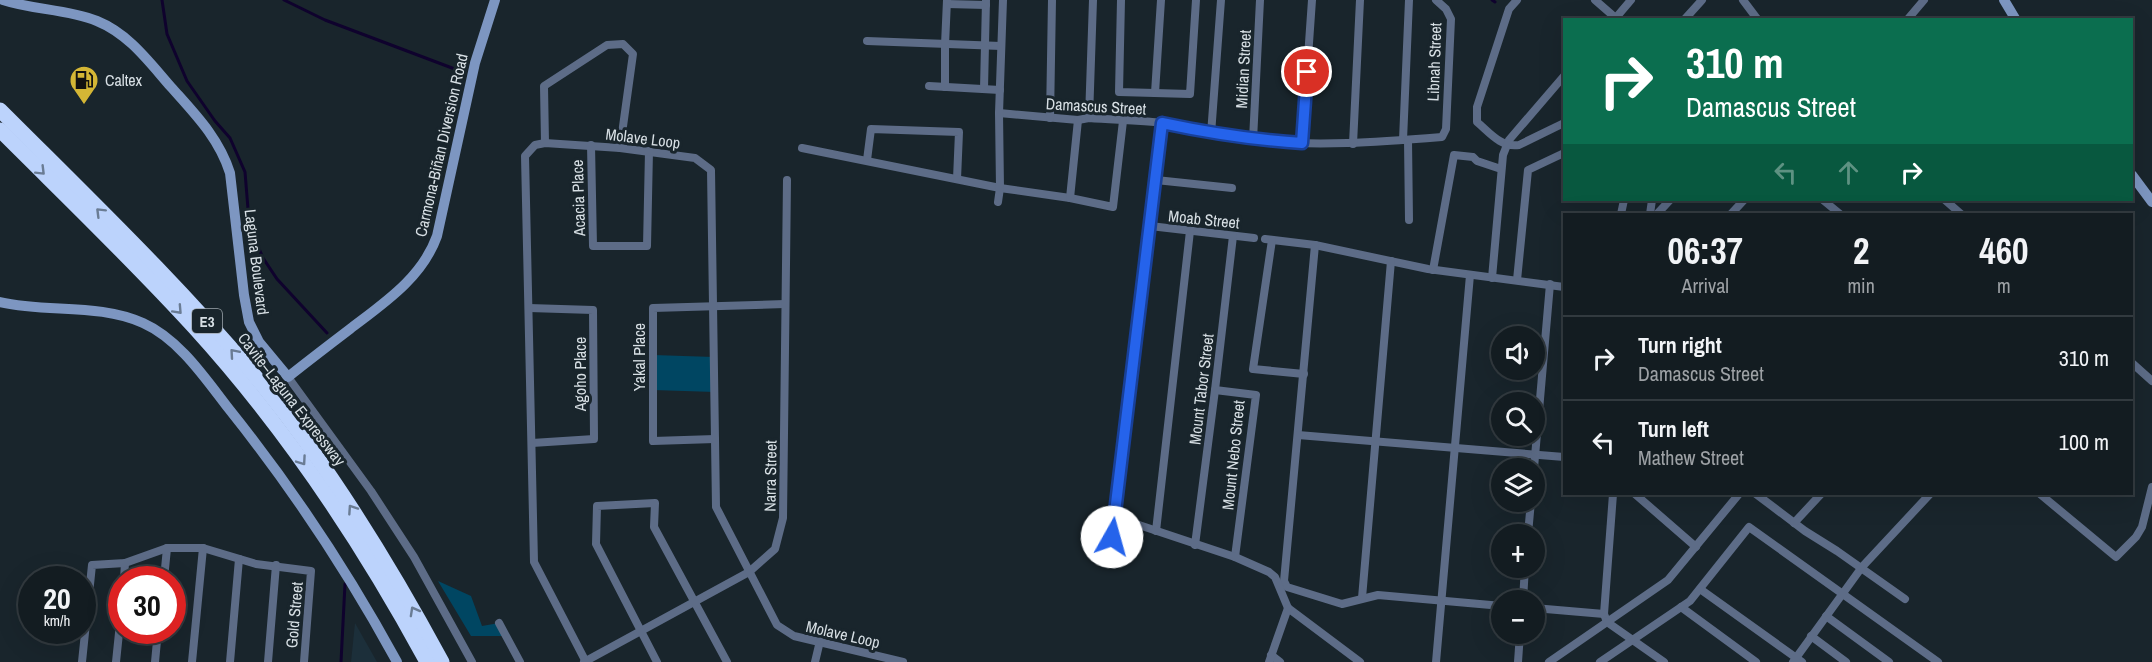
<!DOCTYPE html>
<meta charset="utf-8">
<style>
body{margin:0;font-family:"Archivo Narrow",sans-serif;background:#1c252a;color:#f1f3f6;height:100vh;display:flex;flex-direction:column;font-size:22px;white-space:nowrap}
*{box-sizing:border-box;margin:0}
p{font-size:20px;color:#9da1a5}
.icon{flex:none;width:33px;height:33px;fill:none;stroke:currentColor;stroke-width:2;stroke-linecap:round;stroke-linejoin:round}
.map{position:relative;flex:1;overflow:hidden}
.details{position:absolute;left:1563px;top:213px;width:570px;height:282px;display:flex;flex-direction:column;background:#131c21;border-radius:0px;box-shadow:0 6px 24px #0002,0 0 0 2px #323a3f}
.details>*{flex:none}
.banner{position:absolute;left:1563px;top:18px;width:570px;height:183px;border-radius:0px;box-shadow:0 6px 24px #0002,0 0 0 2px #323a3f;background:#0b6e4f;color:#fff;overflow:hidden}
.tools{position:absolute;left:1491px;top:326px;display:grid;gap:12px}
.tools a{display:grid;place-items:center;width:54px;height:54px;border-radius:50%;background:#131c21;box-shadow:0 6px 24px #0002,0 0 0 2px #323a3f;font-size:30px}
.speed{position:absolute;left:18px;top:566px;display:flex;gap:12px;font-size:30px;font-weight:700;text-align:center}
.speed>*{display:grid;place-content:center;width:78px;height:78px;border-radius:50%;background:#131c21;box-shadow:0 6px 24px #0002,0 0 0 2px #323a3f;line-height:1}
.speed small{font-size:15px;font-weight:400}
.speed .limit{border:9px solid #d22;background:#fff;color:#111}
.pin{position:absolute;display:grid;place-items:center;width:51px;height:51px;color:#fff;margin:-26px;border:3px solid #fff;border-radius:50%;box-shadow:0 2px 6px #0007}
.me{position:absolute;width:66px;margin:-33px;rotate:7deg;stroke-linejoin:round;filter:drop-shadow(0 0 4px #0008)}
.turn{display:flex;align-items:center;gap:21px;height:126px;padding:0 24px;font-size:27px}
.turn .icon{width:78px;height:78px;stroke-width:2.5}
.turn b{display:block;font-size:42px;line-height:51px}
.lanes{display:flex;align-items:center;height:57px;padding:0 24px;background:#0003;justify-content:center;gap:30px;direction:ltr}
.lanes .off{opacity:.35}
.eta{display:flex;justify-content:space-evenly;align-items:center;height:102px;text-align:center}
.eta b{font-size:36px;font-weight:700;line-height:42px}
ul{padding:0;list-style:none}
li{display:flex;align-items:center;gap:18px;height:84px;padding:0 24px;border-top:2px solid #323a3f}
li div{flex:1}
li b{display:block;font-size:22px}
li em{font-style:normal}
.map>svg:first-child{display:block}
</style>
<div class="map">
<svg width="2152" height="662" viewBox="0 0 2152 662">
<rect width="100%" height="100%" fill="#19252c"/>
<path fill="#1c2f3a" d="M 355,623 L 377,662 L 351,662 Z"/>
<g fill="#004662">
<path d="M 653,355 L 714,357 L 715,392 L 653,390 Z"/>
<path d="M 438,581 L 471,596 L 482,626 L 499,623 L 506,636 L 471,636 Z"/>
</g>
<g fill="none" stroke-linecap="round" stroke-linejoin="round">
<g stroke="#0f022d" stroke-width="3">
<path d="M 162,0 L 167,34 L 187,81 L 215,121 L 230,138 L 245,172 L 248,209 L 254,237 L 263,258 L 277,279 L 327,333"/>
<path d="M 284,0 L 325,20 L 460,71"/>
<path d="M 1492,0 L 1495,2"/>
<path d="M 341,662 L 345,584"/>
</g>
<g stroke="#5d6c87" stroke-width="8">
<path d="M 1121,0 L 1119,92 L 1190,94 L 1196,0"/>
<path d="M 1517,0 L 1509,9 L 1477,107 L 1477,122 C 1489,132 1501,148 1519,145 L 1564,123"/>
<path d="M 1595,0 L 1618,20"/>
<path d="M 1743,0 L 1758,20"/>
<path d="M 947,4 L 986,5"/>
<path d="M 1614,20 L 1631,0"/>
<path d="M 1684,20 L 1702,0"/>
<path d="M 1907,20 L 1924,0"/>
<path d="M 867,41 L 1001,46"/>
<path d="M 929,86 L 1000,90"/>
<path d="M 945,87 L 945,45 L 947,0"/>
<path d="M 984,89 L 986,0"/>
<path d="M 1155,93 L 1161,0"/>
<path d="M 999,113 L 1078,120 L 1089,118 C 1114,120 1139,120 1163,123 C 1193,127 1223,137 1253,140 C 1316,147 1379,142 1442,137 L 1446,129 L 1451,19 L 1446,9 L 1436,0"/>
<path d="M 1050,118 L 1052,0"/>
<path d="M 1089,118 L 1093,0"/>
<path d="M 1211,134 L 1221,0"/>
<path d="M 1253,140 L 1260,0"/>
<path d="M 1403,140 L 1409,0"/>
<path d="M 1408,140 L 1409,220"/>
<path d="M 545,143 L 544,86 L 607,45 L 623,44 L 633,54 L 620,148"/>
<path d="M 1302,143 L 1312,0"/>
<path d="M 1353,144 L 1360,0"/>
<path d="M 591,145 L 593,246 L 647,246 L 649,151"/>
<path d="M 802,148 L 1000,188 L 1070,198 L 1113,207 L 1123,121"/>
<path d="M 867,160 L 871,129 L 959,132 L 957,179"/>
<path d="M 1156,180 L 1232,188"/>
<path d="M 1070,198 L 1078,120"/>
<path d="M 1823,200 L 1840,214"/>
<path d="M 1945,200 L 1961,214"/>
<path d="M 998,202 L 1000,188 L 999,113 L 1003,0"/>
<path d="M 1621,214 L 1624,200"/>
<path d="M 1650,214 L 1652,200"/>
<path d="M 1657,214 L 1670,200"/>
<path d="M 1731,214 L 1744,200"/>
<path d="M 1150,226 L 1254,238"/>
<path d="M 1265,239 L 1315,245 L 1428,269 L 1564,287"/>
<path d="M 1272,240 L 1253,369 L 1304,374"/>
<path d="M 1315,245 L 1284,581 L 1287,587 L 1342,604 L 1378,595 L 1502,606"/>
<path d="M 1433,270 L 1454,155 L 1473,157 L 1477,161 L 1501,169"/>
<path d="M 1492,278 L 1503,155 L 1509,140 L 1564,76"/>
<path d="M 1517,280 L 1528,170 L 1564,153"/>
<path d="M 529,308 L 593,310 L 594,439 L 532,443"/>
<path d="M 2132,363 L 2152,381"/>
<path d="M 288,377 L 371,491 L 414,557 L 472,662"/>
<path d="M 1215,390 L 1256,395 L 1235,557"/>
<path d="M 1298,435 L 1564,457"/>
<path d="M 715,439 L 653,441 L 653,308 L 785,304"/>
<path d="M 1534,468 L 1550,284"/>
<path d="M 1613,494 L 1604,614 L 1607,622 L 1664,662"/>
<path d="M 1635,494 L 1696,547"/>
<path d="M 1756,494 L 1805,531 L 1837,551 L 1905,599"/>
<path d="M 2040,494 L 2116,557 L 2136,537 L 2142,527 L 2152,487"/>
<path d="M 1115,517 L 1235,557 L 1269,572 L 1275,577 L 1288,608 L 1360,662"/>
<path d="M 1794,523 L 1821,494"/>
<path d="M 1156,531 L 1190,231"/>
<path d="M 1528,534 L 1531,501"/>
<path d="M 1112,537 L 1162,123"/>
<path d="M 1195,545 L 1215,390 L 1233,236"/>
<path d="M 124,579 L 125,563"/>
<path d="M 164,579 L 167,548"/>
<path d="M 1700,589 L 1802,662"/>
<path d="M 1362,598 L 1391,261"/>
<path d="M 1523,600 L 1525,567"/>
<path d="M 1681,607 L 1756,662"/>
<path d="M 1534,608 L 1604,614"/>
<path d="M 1826,616 L 1889,662"/>
<path d="M 499,623 L 520,662"/>
<path d="M 1811,636 L 1846,662"/>
<path d="M 1271,655 L 1280,662"/>
<path d="M 82,662 L 92,565 L 125,563 L 167,548 L 203,548 L 256,564 L 311,571 L 304,662"/>
<path d="M 116,662 L 122,604"/>
<path d="M 155,662 L 158,630"/>
<path d="M 192,662 L 203,548"/>
<path d="M 230,662 L 239,559"/>
<path d="M 268,662 L 276,565"/>
<path d="M 584,662 L 749,572 L 775,549 L 783,518 L 787,180"/>
<path d="M 586,662 L 534,562 L 525,156 L 535,145 L 545,143 L 620,148 L 695,158 L 711,170 L 716,507 L 777,625 L 794,636 L 903,662"/>
<path d="M 657,662 L 596,544 L 597,506 L 655,503 L 654,527 L 727,662"/>
<path d="M 815,662 L 820,641"/>
<path d="M 1269,662 L 1288,608"/>
<path d="M 1436,662 L 1470,275"/>
<path d="M 1518,662 L 1520,633"/>
<path d="M 1549,662 L 1668,580 L 1739,494"/>
<path d="M 1600,662 L 1690,601 L 1749,527 L 1938,662"/>
<path d="M 1793,662 L 1862,567 L 1930,494"/>
</g>
<g stroke="#7d96c1" stroke-width="10">
<path d="M 3,0 C 33,10 67,9 97,21 C 129,34 149,62 171,87 C 195,114 219,138 230,173 L 244,295 L 249,322 L 259,342 L 288,377 C 308,361 329,345 350,329 C 384,303 422,278 437,236 L 475,63 L 495,0"/>
<path d="M 2004,0 L 2016,20"/>
<path d="M 2132,175 L 2152,202"/>
<path d="M 0,302 C 47,313 99,303 143,323 C 179,339 205,378 229,409 C 293,489 348,572 397,662"/>
</g>
<g stroke="#bcd3fc" stroke-width="15">
<path d="M 0,110 C 90,200 183,289 264,387 C 333,472 390,566 442,662"/>
<path d="M 0,130 C 65,195 132,259 194,327 C 286,428 362,542 427,662"/>
</g>
</g>
<defs><path id="oneway-chevron" d="M-2-3.5L2.5 0L-2 3.5" fill="none" stroke-width="1.6" stroke-linecap="round" stroke-linejoin="round" transform="scale(1.5)"/></defs>
<g stroke="#6a7c94">
<use href="#oneway-chevron" transform="translate(41 171) rotate(45)"/>
<use href="#oneway-chevron" transform="translate(100 212) rotate(-135)"/>
<use href="#oneway-chevron" transform="translate(178 310) rotate(47)"/>
<use href="#oneway-chevron" transform="translate(234 353) rotate(-131)"/>
<use href="#oneway-chevron" transform="translate(302 461) rotate(55)"/>
<use href="#oneway-chevron" transform="translate(352 509) rotate(-124)"/>
<use href="#oneway-chevron" transform="translate(414 611) rotate(-119)"/>
</g>
<g fill="none" stroke-linecap="round" stroke-linejoin="round">
<g stroke="#184099" stroke-width="15">
<path id="route" d="M 1112,537 L 1162,123 C 1209,133 1255,140 1302,143 L 1307,72"/>
</g>
<use href="#route" stroke="#2563eb" stroke-width="10"/>
</g>
<defs>
<g id="fuel-pin" transform="scale(1.5)"><path d="M0 17L-7.5 6A9.5 9.5 0 1 1 7.5 6Z" fill="#d4b635" stroke="#19252c"/><path d="M-5.5-6h7V0h2V4h1.3V-2.5L3-4.5l.8-.8L6-3V5H2.5V1h-1V6h-7ZM-4.2-4.7v3.2H.2V-4.7Z" fill="#111"/></g>
</defs>
<g fill-rule="evenodd">
<use href="#fuel-pin" x="84" y="80"/>
</g>
<g text-anchor="middle" dominant-baseline="central" stroke-width="6" stroke-linejoin="round" paint-order="stroke">
<rect fill="#19252c" stroke="#9ea7ad" stroke-width="1.5" x="192" y="309" width="30" height="24" rx="4.5"/>
<g font-size="15" font-weight="bold" fill="#d7dfe4">
<text x="207" y="321">E3</text>
</g>
<g font-size="16" fill="#d7dfe4" stroke="#19252c">
<text transform="translate(1434 62) rotate(-88)">Libnah Street</text>
<text transform="translate(1243 69) rotate(-87)">Midian Street</text>
<text transform="translate(1096 106) rotate(3)">Damascus Street</text>
<text transform="translate(643 138) rotate(7)">Molave Loop</text>
<text transform="translate(441 145) rotate(-77)">Carmona-Biñan Diversion Road</text>
<text transform="translate(578 198) rotate(-92)">Acacia Place</text>
<text transform="translate(1204 219) rotate(6)">Moab Street</text>
<text transform="translate(257 262) rotate(83)">Laguna Boulevard</text>
<text transform="translate(639 357) rotate(-90)">Yakal Place</text>
<text transform="translate(580 374) rotate(-90)">Agoho Place</text>
<text transform="translate(1201 389) rotate(-83)">Mount Tabor Street</text>
<text transform="translate(292 399) rotate(52)">Cavite–Laguna Expressway</text>
<text transform="translate(1233 455) rotate(-84)">Mount Nebo Street</text>
<text transform="translate(770 476) rotate(-89)">Narra Street</text>
<text transform="translate(294 615) rotate(-85)">Gold Street</text>
<text transform="translate(843 634) rotate(13)">Molave Loop</text>
</g>
<g font-size="16" fill="#d7dfe4" stroke="#19252c" text-anchor="start">
<text x="105" y="80">Caltex</text>
</g>
</g>
</svg>
<div class="tools">
<a><svg class="icon" aria-label="sound" viewBox="0 0 24 24"><path d="M4 9h4l5-4v14l-5-4H4zM17 9q2 3 0 6"/></svg></a>
<a><svg class="icon" aria-label="search" viewBox="0 0 24 24"><circle cx="10" cy="10" r="6"/><path d="M15 15l6 6"/></svg></a>
<a><svg class="icon" aria-label="layers" viewBox="0 0 24 24"><path d="M12 4l9 5-9 5-9-5zM3 14l9 5 9-5"/></svg></a>
<a>+</a>
<a>−</a>
</div>
<div class="speed"><div>20<small>km/h</small></div><div class="limit">30</div></div>
<div class="pin" style="left:1307px;top:72px;background:#d93025"><svg class="icon" aria-label="arrive" viewBox="0 0 24 24"><path d="M6 21V4h12l-3 4 3 4H6"/></svg></div>
<svg class="me" style="left:1112px;top:537px" viewBox="-20 -20 40 40"><circle r="19" fill="#fff"/><path d="M0-13L10 11 0 6-10 11z" fill="#2563eb"/></svg>
<div class="banner">
<div class="turn"><svg class="icon" aria-label="right" viewBox="0 0 24 24"><path d="M7 20v-9h11M14 6l5 5-5 5"/></svg><div><b>310 m</b>Damascus Street</div></div>
<div class="lanes"><svg class="icon off" aria-label="left" viewBox="0 0 24 24"><path d="M17 20v-9H6M10 6l-5 5 5 5"/></svg><svg class="icon off" aria-label="ahead" viewBox="0 0 24 24"><path d="M12 20V5M6 11l6-6 6 6"/></svg><svg class="icon" aria-label="right" viewBox="0 0 24 24"><path d="M7 20v-9h11M14 6l5 5-5 5"/></svg></div>
</div>
<section class="details">
<div class="eta">
<div><b>06:37</b><p>Arrival</p></div>
<div><b>2</b><p>min</p></div>
<div><b>460</b><p>m</p></div>
</div>
<ul>
<li><svg class="icon" aria-label="right" viewBox="0 0 24 24"><path d="M7 20v-9h11M14 6l5 5-5 5"/></svg><div><b>Turn right</b><p>Damascus Street</p></div><em>310 m</em></li>
<li><svg class="icon" aria-label="left" viewBox="0 0 24 24"><path d="M17 20v-9H6M10 6l-5 5 5 5"/></svg><div><b>Turn left</b><p>Mathew Street</p></div><em>100 m</em></li>
</ul>
</section>
</div>
